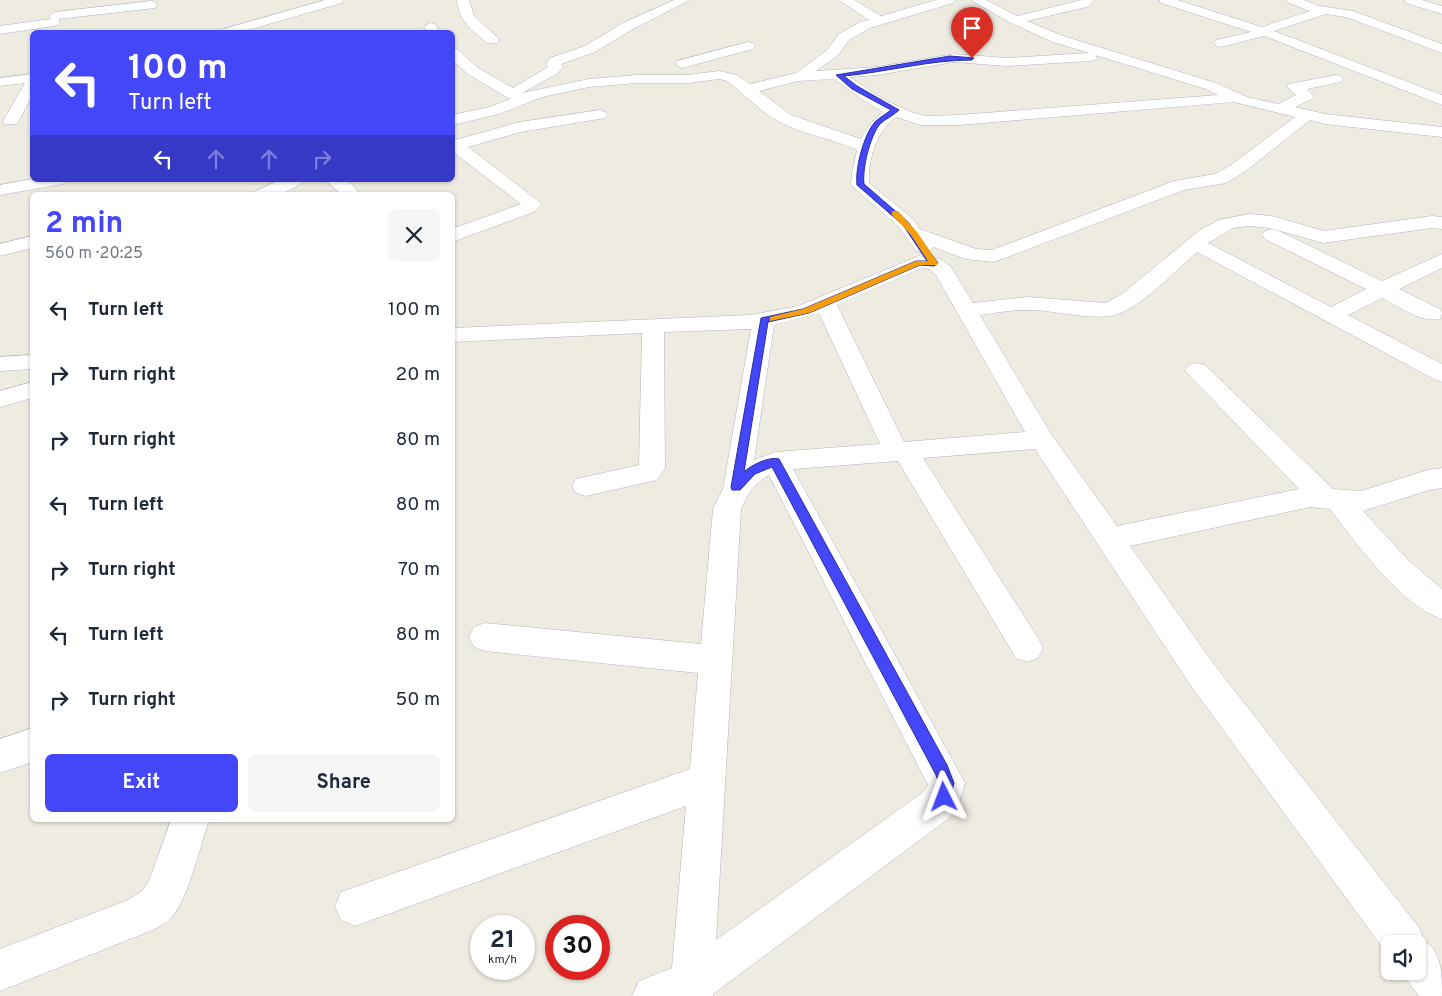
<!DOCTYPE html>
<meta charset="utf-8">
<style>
body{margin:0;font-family:Overpass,sans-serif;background:#f6f6f7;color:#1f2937;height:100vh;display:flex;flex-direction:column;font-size:19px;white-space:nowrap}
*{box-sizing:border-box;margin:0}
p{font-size:16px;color:#747a83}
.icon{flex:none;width:28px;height:28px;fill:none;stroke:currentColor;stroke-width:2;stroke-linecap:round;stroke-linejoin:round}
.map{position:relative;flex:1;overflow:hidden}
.panel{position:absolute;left:30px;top:192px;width:425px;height:630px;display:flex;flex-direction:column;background:#fff;border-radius:8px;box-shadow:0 1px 4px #0004}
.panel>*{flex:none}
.banner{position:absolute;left:30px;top:30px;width:425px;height:152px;border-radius:8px;box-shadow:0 1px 4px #0004;background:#4447f8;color:#fff;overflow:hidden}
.fabs{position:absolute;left:1381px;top:935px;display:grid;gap:10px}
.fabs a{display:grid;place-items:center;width:45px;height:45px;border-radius:8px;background:#fff;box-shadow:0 1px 4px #0004;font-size:25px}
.speed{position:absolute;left:470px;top:915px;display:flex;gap:10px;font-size:25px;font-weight:700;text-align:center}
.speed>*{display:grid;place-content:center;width:65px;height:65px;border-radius:50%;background:#fff;box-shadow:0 1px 4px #0004;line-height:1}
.speed small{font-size:12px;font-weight:400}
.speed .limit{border:8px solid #d22;background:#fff;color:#111}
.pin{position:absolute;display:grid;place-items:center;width:42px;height:42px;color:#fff;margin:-51px -21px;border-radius:50% 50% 50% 0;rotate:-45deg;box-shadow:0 0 5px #0007}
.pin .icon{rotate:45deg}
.me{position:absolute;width:55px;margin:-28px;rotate:357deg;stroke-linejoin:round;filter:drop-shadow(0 0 4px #0008)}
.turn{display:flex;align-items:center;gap:18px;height:105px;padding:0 15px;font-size:22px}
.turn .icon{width:65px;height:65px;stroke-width:2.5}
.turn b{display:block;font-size:35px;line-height:42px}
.lanes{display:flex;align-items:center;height:48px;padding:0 15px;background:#0003;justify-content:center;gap:25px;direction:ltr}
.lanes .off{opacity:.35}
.round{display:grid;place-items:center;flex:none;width:52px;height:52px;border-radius:8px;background:#f6f6f7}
.summary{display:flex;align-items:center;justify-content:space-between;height:85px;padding:0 15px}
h1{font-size:30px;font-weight:700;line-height:38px;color:#4447f8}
.cta{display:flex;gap:10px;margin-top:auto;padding:10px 15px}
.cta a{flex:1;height:58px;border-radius:8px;background:#4447f8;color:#fff;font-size:20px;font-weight:700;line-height:58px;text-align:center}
.cta a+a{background:#f6f6f7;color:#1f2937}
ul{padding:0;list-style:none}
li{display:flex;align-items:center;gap:15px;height:65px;padding:0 15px}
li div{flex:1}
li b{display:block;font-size:19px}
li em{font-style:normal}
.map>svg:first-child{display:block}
</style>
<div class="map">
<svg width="1442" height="996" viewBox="0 0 1442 996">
<rect width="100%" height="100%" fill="#eeebe1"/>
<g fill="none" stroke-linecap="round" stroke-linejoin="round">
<g stroke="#b4b4c0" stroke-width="1">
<g id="minor">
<path d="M 325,0 L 344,0 L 342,3 L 241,32 L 223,32 L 224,29 Z"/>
<path d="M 457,0 L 469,0 L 474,16 L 497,37 L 499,40 L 497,43 L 487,43 C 473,31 458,20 457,0 Z"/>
<path d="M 674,0 L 690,0 L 633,29 L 595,52 L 561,64 L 563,67 L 558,73 L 522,93 L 589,79 L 637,75 L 688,75 L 719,71 L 737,75 L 750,84 L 796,73 L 827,50 L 839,34 L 860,22 L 869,20 L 839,0 L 854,0 L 881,16 L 936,0 L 955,0 L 953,3 L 870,28 L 849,40 L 837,56 L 816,71 L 877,67 L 954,54 L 1007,58 L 1089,53 L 1053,42 L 1011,23 L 971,0 L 986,0 L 1017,16 L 1081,0 L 1094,0 L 1087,7 L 1027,21 L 1063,36 L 1216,83 L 1247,97 L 1278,104 L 1296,95 L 1287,87 L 1289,84 L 1336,75 L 1341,76 L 1343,79 L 1341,82 L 1307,89 L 1314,96 L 1312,99 L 1295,107 L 1325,114 L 1442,127 L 1442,137 L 1325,124 L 1310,120 L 1243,173 L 1226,183 L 1184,190 L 994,262 L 966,259 L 933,247 L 930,251 L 923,253 L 916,251 L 899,227 L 851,185 L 852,173 L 857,150 C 832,138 804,135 780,122 C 761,112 744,94 727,81 L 719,79 L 688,83 L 637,83 L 589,87 L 542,97 L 499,114 L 452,125 L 452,115 L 490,107 L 510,99 L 468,74 L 452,60 L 452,48 L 457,49 L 478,68 L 513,88 L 548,67 L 546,64 L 550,58 L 585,46 L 623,23 ZM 1095,55 L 1206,89 L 1218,95 L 959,115 L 927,116 L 913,113 L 881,98 L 850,77 L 877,75 L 954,62 L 1007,66 L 1090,61 L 1095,60 L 1097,57 ZM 834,79 L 860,98 L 883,112 L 871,123 L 861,139 L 791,115 L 759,91 L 798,81 ZM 1234,102 L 1295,117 L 1231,165 L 1215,174 L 1174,181 L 992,250 L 976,249 L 920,229 L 913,219 L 869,183 C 868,159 876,132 896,117 L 921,125 L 959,125 Z"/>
<path d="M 1159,0 L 1177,0 L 1262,27 L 1310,11 L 1289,3 L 1287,0 L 1304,0 L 1319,6 L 1353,11 L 1442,44 L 1442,53 L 1346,17 L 1326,14 L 1274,31 L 1442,95 L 1442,105 L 1264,36 L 1221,47 L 1216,46 L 1214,43 L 1216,40 L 1251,32 L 1161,3 Z"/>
<path d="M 1404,0 L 1422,0 L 1442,6 L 1442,14 L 1406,3 Z"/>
<path d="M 151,1 L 155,2 L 157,5 L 155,8 L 58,19 L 60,22 L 58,25 L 54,26 L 0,34 L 0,26 L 51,19 L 49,16 L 55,12 Z"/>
<path d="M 430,23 L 435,24 L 440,32 L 428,32 L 424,27 Z"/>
<path d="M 748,42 L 753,43 L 755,46 L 753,49 L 682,68 L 675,64 L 677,61 Z"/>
<path d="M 32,74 L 32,96 L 17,124 L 5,124 L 3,121 L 25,83 L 0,86 L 0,78 Z"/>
<path d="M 600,110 L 605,112 L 608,115 L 605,118 L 521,132 L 468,147 L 542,204 L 534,212 L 452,242 L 452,229 L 521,204 L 452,151 L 452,141 L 520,122 Z"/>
<path d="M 32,179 L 66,180 L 63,184 L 57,185 L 0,195 L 0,185 Z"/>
<path d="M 280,180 L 303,180 C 292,195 269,195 253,195 L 256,191 Z"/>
<path d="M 325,180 C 343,180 350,178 360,195 L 342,195 Z"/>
<path d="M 1249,214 L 1272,216 L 1324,231 L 1432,216 L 1442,217 L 1442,229 L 1432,228 L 1323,243 L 1270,228 L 1249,226 L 1233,228 L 1208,243 L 1331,307 L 1366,289 L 1265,239 L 1262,235 L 1265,231 L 1272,229 L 1279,231 L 1382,281 L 1442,254 L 1442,268 L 1399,289 L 1440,309 L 1442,313 L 1440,319 C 1421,323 1399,306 1382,298 L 1348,315 L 1442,364 L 1442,382 L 1434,379 L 1197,252 C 1174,272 1146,303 1118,314 C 1097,322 1055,310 1030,310 C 1014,309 997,313 980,315 L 1051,434 L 1117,526 L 1299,489 L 1189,375 L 1185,370 L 1189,365 L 1197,363 L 1205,365 L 1333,489 L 1361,491 L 1428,470 L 1442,468 L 1442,488 L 1429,490 L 1363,511 L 1410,562 L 1442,589 L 1442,619 C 1401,605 1356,543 1330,509 L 1310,507 L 1130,546 L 1213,663 L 1420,929 L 1425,942 C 1442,951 1442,975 1442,996 L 1419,996 L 1403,975 L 1402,971 L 1418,971 L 1418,944 L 1390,944 L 1390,958 L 1189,683 L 1035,449 L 923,458 L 1038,638 L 1043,648 L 1038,658 L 1027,662 L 1016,658 L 898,461 L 793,469 L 965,783 L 957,810 L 948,819 L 713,994 L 713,996 L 632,996 L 639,981 L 672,968 L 686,806 L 355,926 L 341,920 L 335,906 L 341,892 L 690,769 L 698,673 L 485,651 L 474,647 L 469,637 L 474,627 L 485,623 L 701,644 L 713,509 L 723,489 L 751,329 L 664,332 L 665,468 L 657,480 L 586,496 L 576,493 L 572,486 L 576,479 L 639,465 L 642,333 L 452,342 L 452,328 L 751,315 L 798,306 L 919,256 L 941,259 L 951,267 L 973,303 L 1028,297 L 1106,303 L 1122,294 L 1200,230 L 1219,220 ZM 922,268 L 929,269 L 936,275 L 1025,432 L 904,442 L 837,305 ZM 819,313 L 880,444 L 775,452 L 754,460 L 774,325 ZM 769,475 L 928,785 L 922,793 L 716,940 L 741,509 C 748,494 754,483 769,475 Z"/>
<path d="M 32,236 L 32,248 L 0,256 L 0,244 Z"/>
<path d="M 32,355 L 32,369 L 0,371 L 0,357 Z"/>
<path d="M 32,382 L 32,398 L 0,407 L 0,391 Z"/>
<path d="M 32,728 L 32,762 L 0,773 L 0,739 Z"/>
<path d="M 171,820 L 209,820 C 200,846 189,898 171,918 C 167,923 160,926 155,929 L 0,991 L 0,949 L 128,900 L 142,891 L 149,881 Z"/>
</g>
</g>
<use href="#minor" fill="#fff" fill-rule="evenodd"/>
</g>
<path fill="#4447f8" stroke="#2c2ea1" d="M 950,56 L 974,58 L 972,60 C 929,60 887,72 844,76 L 857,86 L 899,110 C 893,116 885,119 880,124 C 870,136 862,169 864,184 L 908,222 L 938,263 L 934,266 L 920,265 L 809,313 L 768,322 L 744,472 C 751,465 770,456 779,459 L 947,765 L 954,783 L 949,802 L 944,804 L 938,802 C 934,792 941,786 936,775 L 772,467 L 755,474 L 740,490 L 732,490 L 731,487 L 761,318 L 803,309 L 916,261 L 927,261 L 903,225 L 857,185 C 855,168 864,134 875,122 C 880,117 886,114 891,110 L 852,89 L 836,75 Z"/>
<path fill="#f59e0b" d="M 892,211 L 898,211 L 917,232 L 938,263 L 937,265 L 920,265 L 809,313 L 770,321 L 770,317 L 803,309 L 916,261 L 928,261 L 911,235 L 892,215 Z"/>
</svg>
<div class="fabs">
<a><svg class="icon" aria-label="sound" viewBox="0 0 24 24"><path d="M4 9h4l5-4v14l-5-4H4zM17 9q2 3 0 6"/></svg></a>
</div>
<div class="speed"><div>21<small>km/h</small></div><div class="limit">30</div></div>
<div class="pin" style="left:972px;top:58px;background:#d93025"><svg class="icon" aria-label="arrive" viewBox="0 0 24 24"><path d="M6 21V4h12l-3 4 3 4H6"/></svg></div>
<svg class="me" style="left:944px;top:797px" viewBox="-20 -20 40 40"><path d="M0-17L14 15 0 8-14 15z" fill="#4447f8" stroke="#fff" stroke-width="4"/></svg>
<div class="banner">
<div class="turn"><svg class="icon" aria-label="left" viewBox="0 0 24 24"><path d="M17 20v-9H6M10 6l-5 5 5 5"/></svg><div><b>100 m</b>Turn left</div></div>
<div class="lanes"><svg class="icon" aria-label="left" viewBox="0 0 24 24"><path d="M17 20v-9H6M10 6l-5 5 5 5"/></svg><svg class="icon off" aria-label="ahead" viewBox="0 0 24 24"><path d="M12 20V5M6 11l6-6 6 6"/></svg><svg class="icon off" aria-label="ahead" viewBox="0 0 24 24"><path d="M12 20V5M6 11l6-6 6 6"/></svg><svg class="icon off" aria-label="right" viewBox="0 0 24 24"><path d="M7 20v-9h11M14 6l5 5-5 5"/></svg></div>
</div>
<section class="panel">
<div class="summary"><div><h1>2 min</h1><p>560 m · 20:25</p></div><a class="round"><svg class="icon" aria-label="close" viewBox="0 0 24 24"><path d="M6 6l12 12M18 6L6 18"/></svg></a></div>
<ul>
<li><svg class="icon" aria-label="left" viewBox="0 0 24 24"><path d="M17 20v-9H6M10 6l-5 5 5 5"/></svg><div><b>Turn left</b></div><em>100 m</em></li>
<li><svg class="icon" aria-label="right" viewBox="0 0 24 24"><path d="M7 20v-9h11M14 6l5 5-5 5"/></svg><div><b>Turn right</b></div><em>20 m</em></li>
<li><svg class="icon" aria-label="right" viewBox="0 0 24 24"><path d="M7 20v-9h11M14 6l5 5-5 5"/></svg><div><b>Turn right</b></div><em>80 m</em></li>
<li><svg class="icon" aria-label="left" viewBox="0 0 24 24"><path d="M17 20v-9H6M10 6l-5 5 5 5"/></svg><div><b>Turn left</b></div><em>80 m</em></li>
<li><svg class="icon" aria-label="right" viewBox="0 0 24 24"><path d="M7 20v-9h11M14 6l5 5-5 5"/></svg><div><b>Turn right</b></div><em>70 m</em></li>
<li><svg class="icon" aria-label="left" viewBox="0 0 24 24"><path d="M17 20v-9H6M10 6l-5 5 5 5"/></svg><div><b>Turn left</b></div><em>80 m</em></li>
<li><svg class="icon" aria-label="right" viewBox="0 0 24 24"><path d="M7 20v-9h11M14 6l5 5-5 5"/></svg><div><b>Turn right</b></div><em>50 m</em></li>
</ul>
<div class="cta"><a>Exit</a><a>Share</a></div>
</section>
</div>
